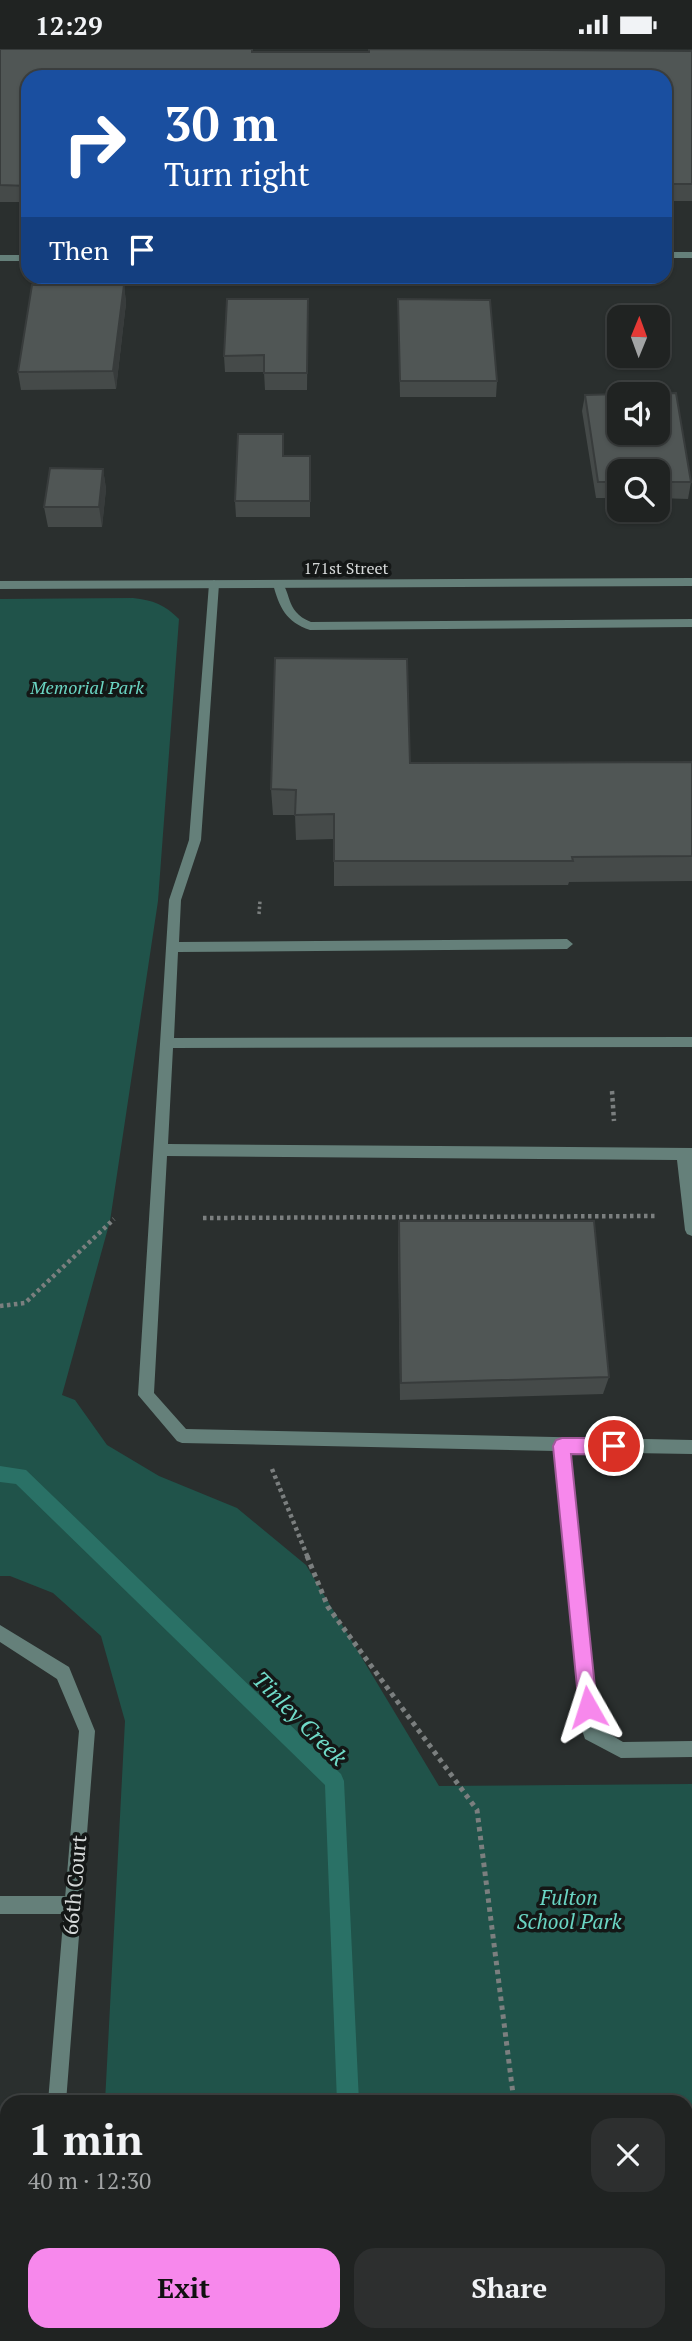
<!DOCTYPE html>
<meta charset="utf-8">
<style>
body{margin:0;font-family:"PT Serif",serif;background:#2d2f2f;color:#f1f3f6;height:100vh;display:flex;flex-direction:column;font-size:26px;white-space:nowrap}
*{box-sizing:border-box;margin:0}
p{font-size:23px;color:#a2a4a5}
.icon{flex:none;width:38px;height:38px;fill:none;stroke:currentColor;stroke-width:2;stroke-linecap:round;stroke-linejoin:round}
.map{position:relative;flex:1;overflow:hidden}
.drawer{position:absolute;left:0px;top:2046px;width:693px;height:247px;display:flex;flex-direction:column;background:#202322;border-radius:21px 21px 0 0;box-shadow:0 2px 5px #0004,0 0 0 2px #3d4040}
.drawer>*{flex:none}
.hud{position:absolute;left:21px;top:21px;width:651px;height:214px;border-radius:21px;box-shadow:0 2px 5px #0004,0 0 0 2px #3d4040;background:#1a4fa0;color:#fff;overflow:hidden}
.needle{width:46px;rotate:1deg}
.controls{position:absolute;left:607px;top:256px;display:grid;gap:14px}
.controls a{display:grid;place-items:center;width:63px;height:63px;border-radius:14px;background:#202322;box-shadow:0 2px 5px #0004,0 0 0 2px #3d4040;font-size:35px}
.pin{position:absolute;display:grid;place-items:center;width:60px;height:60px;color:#fff;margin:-30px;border:4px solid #fff;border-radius:50%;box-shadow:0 2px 7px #0007}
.me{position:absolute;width:77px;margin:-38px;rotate:354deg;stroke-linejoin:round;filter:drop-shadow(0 0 5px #0008)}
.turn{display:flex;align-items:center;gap:24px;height:147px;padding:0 28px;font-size:32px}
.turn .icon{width:91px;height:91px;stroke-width:2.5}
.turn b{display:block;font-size:49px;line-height:60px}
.then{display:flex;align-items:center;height:66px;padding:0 28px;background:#0003;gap:14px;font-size:26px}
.round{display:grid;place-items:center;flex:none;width:74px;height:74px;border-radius:21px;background:#2d2f2f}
.headline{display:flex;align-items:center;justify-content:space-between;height:119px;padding:0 28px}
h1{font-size:42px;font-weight:800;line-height:52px}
.primary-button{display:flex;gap:14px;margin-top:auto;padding:14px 28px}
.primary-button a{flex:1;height:80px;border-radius:21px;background:#f788ec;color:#111;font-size:28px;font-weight:800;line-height:80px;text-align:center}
.primary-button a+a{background:#2d2f2f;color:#f1f3f6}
.status{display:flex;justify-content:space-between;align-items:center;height:49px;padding:0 35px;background:#202322;direction:ltr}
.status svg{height:19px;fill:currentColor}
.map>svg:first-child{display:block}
</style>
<div class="status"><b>12:29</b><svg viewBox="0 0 49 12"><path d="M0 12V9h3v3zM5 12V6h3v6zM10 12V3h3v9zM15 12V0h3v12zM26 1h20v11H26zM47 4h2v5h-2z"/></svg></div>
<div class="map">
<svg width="692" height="2292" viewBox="0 0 692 2292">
<rect width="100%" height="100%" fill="#2a2f2e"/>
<path fill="#20534a" d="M 133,549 C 153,551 165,556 179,570 L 158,852 L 110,1172 L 62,1346 L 75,1351 L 107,1396 L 159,1427 L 237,1459 L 306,1516 L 439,1737 L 692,1735 L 692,2292 L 92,2292 L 92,2286 L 686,2286 L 686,2053 L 105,2053 L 125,1672 L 101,1587 L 53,1544 L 10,1527 L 0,1527 L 0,550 Z"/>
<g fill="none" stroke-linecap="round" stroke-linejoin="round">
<g fill="#2a7166" fill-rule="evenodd">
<path d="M 0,1417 L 26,1421 L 341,1725 L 344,1732 L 359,2053 L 337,2053 L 325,1736 L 16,1435 L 0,1433 Z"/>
<rect x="348" y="2286" width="22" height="6"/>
</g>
<path stroke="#7b7f7f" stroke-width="3.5" stroke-dasharray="2.5 2.5" stroke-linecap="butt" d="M 259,865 L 260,852"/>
<g stroke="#7b7f7f" stroke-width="4.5" stroke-dasharray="3.5 3.5" stroke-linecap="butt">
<path d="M 612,1042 L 614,1072"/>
<path d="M 203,1169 L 658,1167"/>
<path d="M 0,1257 L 25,1254 L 114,1170"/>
<path d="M 272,1420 L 308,1509"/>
</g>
<g stroke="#7b7f7f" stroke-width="5" stroke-dasharray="4.5 4.5" stroke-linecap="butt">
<path d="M 307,1507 L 328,1558 L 477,1761 L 514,2053"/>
<path d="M 543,2286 L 544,2292"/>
</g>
<g fill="#65807a" fill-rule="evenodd">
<path d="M 214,531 L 219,535 L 201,791 L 181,851 L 179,893 L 567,890 L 573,895 L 567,900 L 178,903 L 174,989 L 692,988 L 692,998 L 173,999 L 168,1095 L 692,1099 L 692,1187 L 687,1185 L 685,1181 L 677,1111 L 167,1107 L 154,1344 L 186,1380 L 692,1391 L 692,1405 L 570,1403 L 599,1679 L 623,1693 L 692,1692 L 692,1708 L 621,1709 L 585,1690 L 583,1684 L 555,1402 L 182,1394 L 177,1392 L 138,1346 L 169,851 L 189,791 L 209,535 Z"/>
<path d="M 278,531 C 293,540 283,562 311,573 L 692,570 L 692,578 L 310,581 C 286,573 279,558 273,535 Z"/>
<path d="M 0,1847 L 73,1847 L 79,1850 L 82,1856 L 79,1862 L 73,1865 L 0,1865 Z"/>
<rect x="0" y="2114" width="7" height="20"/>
</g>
<g fill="#65807a" fill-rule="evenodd">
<rect x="665" y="203" width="27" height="6"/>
<rect x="0" y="206" width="28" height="6"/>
<path d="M 692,529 L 692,537 L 0,540 L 0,532 Z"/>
<path d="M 0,1576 L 69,1618 L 95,1682 L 66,2053 L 48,2053 L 79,1682 L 57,1630 L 0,1593 Z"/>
<rect x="28" y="2286" width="20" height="6"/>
</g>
</g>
<g fill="#454a49">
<path d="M 0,0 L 369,3 L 456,1 L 692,2 L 692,152 L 665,152 L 665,28 L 28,28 L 28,153 L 0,153 Z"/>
<path d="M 124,236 L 126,254 L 116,340 L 21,341 L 18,323 Z"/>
<path d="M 308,250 L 307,341 L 265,341 L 264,323 L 225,323 L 224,307 Z"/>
<path d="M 398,250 L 497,332 L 496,348 L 400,348 Z"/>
<path d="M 585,346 L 691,433 L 688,450 L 658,449 L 658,422 L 620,422 L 620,449 L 596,449 L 582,362 Z"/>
<path d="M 283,407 L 310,407 L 310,468 L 236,468 L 235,452 Z"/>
<path d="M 103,420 L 106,440 L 102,478 L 48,478 L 44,458 Z"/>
<path d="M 692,713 L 692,832 L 569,833 L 568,836 L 334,837 L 334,790 L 296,791 L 295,766 L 273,766 L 271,740 L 410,714 Z"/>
<path d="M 399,1172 L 609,1328 L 603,1345 L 400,1351 L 398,1192 Z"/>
</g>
<g fill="#383c3c">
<path d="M 124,236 L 126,254 L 116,340 L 113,322 Z"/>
<path d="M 103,420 L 106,440 L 102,478 L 99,458 Z"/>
</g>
<g fill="#505655" stroke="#383c3c" stroke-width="2">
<path d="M 0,0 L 252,0 L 252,3 L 369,3 L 369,0 L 692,2 L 692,135 L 665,135 L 665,28 L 28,28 L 28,137 L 0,136 Z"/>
<path d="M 32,236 L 124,236 L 113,322 L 18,323 Z"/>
<path d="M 227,250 L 308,250 L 307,324 L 264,324 L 264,306 L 224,307 Z"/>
<path d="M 398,250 L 490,251 L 497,332 L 400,332 Z"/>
<path d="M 676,344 L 691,433 L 658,433 L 658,422 L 620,422 L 620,433 L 598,433 L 585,346 L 620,345 L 620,383 L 658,383 L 658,345 L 631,345 Z"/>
<path d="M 238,385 L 283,385 L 283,407 L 310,407 L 310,452 L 235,452 Z"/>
<path d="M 50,419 L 103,420 L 99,458 L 44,458 Z"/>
<path d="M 275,609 L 407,610 L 410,714 L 692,713 L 692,807 L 572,808 L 573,812 L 334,812 L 334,765 L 295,766 L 296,741 L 271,740 Z"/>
<path d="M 399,1172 L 594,1172 L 609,1328 L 401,1334 Z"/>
</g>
<path fill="#f788ec" stroke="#a15899" stroke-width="2" d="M 562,1389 L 614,1389 L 620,1392 L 623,1397 L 620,1403 L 614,1406 L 571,1405 L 597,1658 L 595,1664 L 588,1667 L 581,1664 L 579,1658 L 553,1397 L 556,1391 Z"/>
<g text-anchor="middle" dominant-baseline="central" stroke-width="7" stroke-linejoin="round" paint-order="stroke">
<g font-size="16" fill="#d5d8d8" stroke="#141716">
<text x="346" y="519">171st Street</text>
</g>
<g font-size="18" font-style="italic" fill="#6ad5c3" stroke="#141716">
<text x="87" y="638">Memorial Park</text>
</g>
<g font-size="21" fill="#d5d8d8" stroke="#141716">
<text transform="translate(74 1836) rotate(-85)">66th Court</text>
</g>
<g font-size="21" font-style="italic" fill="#6ad5c3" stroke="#141716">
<text x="569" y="1848">Fulton<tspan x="569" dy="24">School Park</tspan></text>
</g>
<g font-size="23" font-style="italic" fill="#70dbc8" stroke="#141716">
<text transform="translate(300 1669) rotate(45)">Tinley Creek</text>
</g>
</g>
</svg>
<div class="controls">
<a><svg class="needle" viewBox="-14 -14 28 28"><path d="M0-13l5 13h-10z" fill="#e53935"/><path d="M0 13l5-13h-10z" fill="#a2a4a5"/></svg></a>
<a><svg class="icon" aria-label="sound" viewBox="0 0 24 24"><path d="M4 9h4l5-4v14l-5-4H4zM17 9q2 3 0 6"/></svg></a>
<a><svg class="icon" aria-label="search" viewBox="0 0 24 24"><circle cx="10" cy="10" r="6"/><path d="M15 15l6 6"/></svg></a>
</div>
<div class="pin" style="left:614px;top:1397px;background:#d93025"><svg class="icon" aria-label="arrive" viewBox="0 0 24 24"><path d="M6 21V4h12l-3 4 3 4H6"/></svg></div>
<svg class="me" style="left:588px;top:1658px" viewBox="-20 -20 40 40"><path d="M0-17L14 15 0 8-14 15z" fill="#f788ec" stroke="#fff" stroke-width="4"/></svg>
<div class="hud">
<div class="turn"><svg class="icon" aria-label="right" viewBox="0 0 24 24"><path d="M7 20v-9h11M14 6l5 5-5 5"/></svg><div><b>30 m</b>Turn right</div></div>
<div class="then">Then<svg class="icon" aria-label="arrive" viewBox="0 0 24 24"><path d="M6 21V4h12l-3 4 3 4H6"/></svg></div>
</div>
<section class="drawer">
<div class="headline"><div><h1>1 min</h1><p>40 m · 12:30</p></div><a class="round"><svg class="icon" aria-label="close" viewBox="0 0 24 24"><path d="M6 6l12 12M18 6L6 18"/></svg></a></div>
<div class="primary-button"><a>Exit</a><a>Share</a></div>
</section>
</div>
